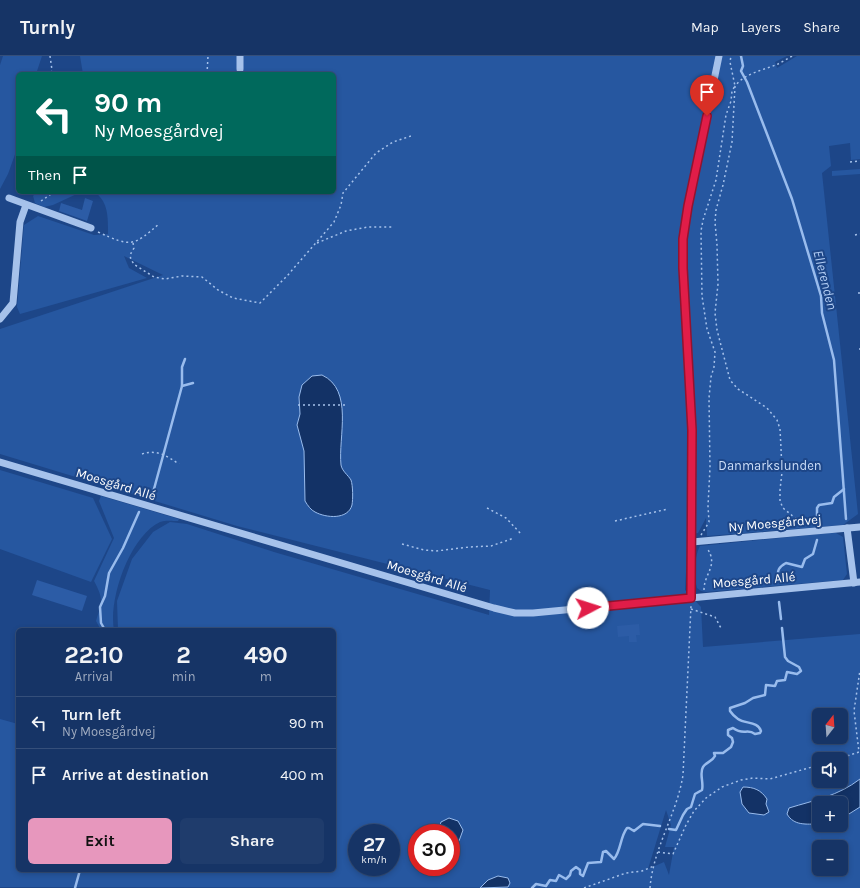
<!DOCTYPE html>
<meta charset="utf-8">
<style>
body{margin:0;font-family:Karla,sans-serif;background:#1f3c6c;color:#f1f3f6;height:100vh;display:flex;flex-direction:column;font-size:15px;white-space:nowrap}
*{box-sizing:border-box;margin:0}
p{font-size:13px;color:#9eaabf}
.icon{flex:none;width:22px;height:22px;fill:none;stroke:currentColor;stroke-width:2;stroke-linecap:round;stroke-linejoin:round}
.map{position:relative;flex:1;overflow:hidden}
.sheet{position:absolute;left:16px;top:572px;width:320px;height:244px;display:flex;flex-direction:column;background:#163466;border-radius:6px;box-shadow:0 2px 6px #0003,0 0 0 1px #354f7a}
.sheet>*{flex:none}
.guide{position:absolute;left:16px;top:16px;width:320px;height:122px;border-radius:6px;box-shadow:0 2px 6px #0003,0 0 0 1px #354f7a;background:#00695c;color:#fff;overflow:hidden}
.needle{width:26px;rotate:17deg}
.buttons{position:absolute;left:812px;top:652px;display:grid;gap:8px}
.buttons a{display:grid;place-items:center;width:36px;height:36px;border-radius:6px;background:#163466;box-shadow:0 2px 6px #0003,0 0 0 1px #354f7a;font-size:20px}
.speed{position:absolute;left:348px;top:768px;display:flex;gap:8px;font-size:20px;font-weight:700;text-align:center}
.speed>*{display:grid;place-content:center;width:52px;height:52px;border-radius:50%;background:#163466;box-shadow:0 2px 6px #0003,0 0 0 1px #354f7a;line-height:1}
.speed small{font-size:10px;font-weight:400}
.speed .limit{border:6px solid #d22;background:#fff;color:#111}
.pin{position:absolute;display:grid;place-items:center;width:34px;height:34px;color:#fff;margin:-41px -17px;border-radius:50% 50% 50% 0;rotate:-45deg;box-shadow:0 0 4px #0007}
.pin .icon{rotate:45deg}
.me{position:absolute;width:44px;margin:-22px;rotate:85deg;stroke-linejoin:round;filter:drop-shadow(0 0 3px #0008)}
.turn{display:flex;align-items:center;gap:14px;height:84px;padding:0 12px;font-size:18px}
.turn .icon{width:52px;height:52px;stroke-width:2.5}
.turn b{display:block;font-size:28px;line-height:34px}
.then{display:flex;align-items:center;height:38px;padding:0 12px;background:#0003;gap:8px;font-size:15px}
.eta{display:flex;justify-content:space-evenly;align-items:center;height:68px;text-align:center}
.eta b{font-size:24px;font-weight:700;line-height:28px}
.action{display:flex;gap:8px;margin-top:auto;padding:8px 12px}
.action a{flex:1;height:46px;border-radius:6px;background:#e797bd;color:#111;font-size:16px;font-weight:700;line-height:46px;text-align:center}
.action a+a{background:#1f3c6c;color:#f1f3f6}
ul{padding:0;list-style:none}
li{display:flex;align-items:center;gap:12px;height:52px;padding:0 12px;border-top:1px solid #354f7a}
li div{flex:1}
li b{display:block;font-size:15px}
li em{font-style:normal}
header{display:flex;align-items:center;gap:24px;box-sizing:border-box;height:56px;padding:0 20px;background:#163466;border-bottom:1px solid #354f7a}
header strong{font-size:19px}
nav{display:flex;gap:22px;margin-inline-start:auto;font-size:14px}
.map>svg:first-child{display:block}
</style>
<header>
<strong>Turnly</strong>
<nav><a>Map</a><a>Layers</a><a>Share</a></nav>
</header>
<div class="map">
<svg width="860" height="832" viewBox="0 0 860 832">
<rect width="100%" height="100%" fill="#1d4688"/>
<g fill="#2657a0" fill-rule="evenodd">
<path d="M 3,0 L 42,0 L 36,18 L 18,18 L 18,90 L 8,118 L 0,133 L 0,9 Z"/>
<path d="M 80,0 L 787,0 L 775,6 L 777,12 L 797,0 L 860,0 L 860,103 L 851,104 L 850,87 L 829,90 L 831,110 L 822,117 L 858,458 L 843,469 L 707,480 L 706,462 L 698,477 L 688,479 L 685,534 L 701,551 L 703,591 L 860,578 L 860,723 C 839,740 815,745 790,752 L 811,768 L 841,769 L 841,763 L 860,751 L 860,832 L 0,831 L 0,663 L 18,668 L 18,814 L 334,814 L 334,574 L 118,574 L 117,545 L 132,503 L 153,476 L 170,466 L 187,468 L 274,496 L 489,559 L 490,534 L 237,470 L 0,398 L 0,273 L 163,219 L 124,200 L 129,212 L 147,222 L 20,258 L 17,251 L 24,169 L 38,160 L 94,179 L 108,178 C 108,163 109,145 94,136 L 334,136 L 334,18 L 83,18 ZM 819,659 L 841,659 L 841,681 L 819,681 ZM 819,703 L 841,703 L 841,725 L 819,725 ZM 666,754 L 671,769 L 665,791 L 674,791 L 669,819 L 664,806 L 648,813 ZM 357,777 L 391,777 L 391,811 L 357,811 ZM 417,777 L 451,777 L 451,811 L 417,811 ZM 819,791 L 841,791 L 841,813 L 819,813 Z"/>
<path d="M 860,113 L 860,118 L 832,120 L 832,115 Z"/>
<path d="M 37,136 L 81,136 L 53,149 L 44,151 L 35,147 L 33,140 Z"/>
<path d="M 0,414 L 93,442 L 112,483 L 91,526 L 0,493 Z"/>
<path d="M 101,440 L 179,463 L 178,465 C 173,465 165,464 160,466 C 130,480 108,543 114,574 L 101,574 L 96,565 C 102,545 104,544 94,525 L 114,482 L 99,445 Z"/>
<path d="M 829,477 L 836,477 L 843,481 L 847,518 L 843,524 L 706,536 L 701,535 L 697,532 C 694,521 694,501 700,490 Z"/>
</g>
<g fill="#133266" stroke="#99bced">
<path d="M 322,319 C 354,334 338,381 341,409 C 342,415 348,419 351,424 C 353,430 353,443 352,449 C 348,464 326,462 315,456 C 311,454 308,450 305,445 L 304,395 L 297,369 L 300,358 L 299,341 L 302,329 L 312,320 Z"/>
<path d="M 860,723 L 860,751 L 841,763 L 841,747 L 819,747 L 819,768 C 806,768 794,770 787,758 L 789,752 C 815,744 838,740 860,723 Z"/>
<path d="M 743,731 C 754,731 761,734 767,743 L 766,748 L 769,756 L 764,759 L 749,757 L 742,748 L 740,736 Z"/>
<path d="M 449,762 L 458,765 L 463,774 L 459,785 L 451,787 L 451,777 L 439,777 L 438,775 L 441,766 Z"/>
<path d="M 498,820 L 508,822 L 510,827 L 508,831 L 480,832 L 488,824 Z"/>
</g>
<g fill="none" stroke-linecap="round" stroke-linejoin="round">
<g stroke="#99bced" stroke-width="2.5">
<path d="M 741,0 L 743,10 L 741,15 L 747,26 L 792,143 L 821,240 L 822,257 L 834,304 L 846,463"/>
<path d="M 182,330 L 193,327"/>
<path d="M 150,443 L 154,433 L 182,330 L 182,311 L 185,303"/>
<path d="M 817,464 L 817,452 L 819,449 L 832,447 L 834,441 L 844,433"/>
<path d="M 778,522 C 777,514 779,511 786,507 L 802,511 L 805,503 L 813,498 L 817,484"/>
<path d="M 779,546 L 781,563"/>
<path d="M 105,574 L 101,567 L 100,551 L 105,540 L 109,517 L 123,492 L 139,456"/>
<path d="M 669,773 L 676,774 L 683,759 L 687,753 L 691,751 L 695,738 L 702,734 C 704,727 699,717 703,711 C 706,706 712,706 715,700 L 714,697 L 723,697 L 731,691 L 733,686 L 732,682 L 728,679 L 728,674 L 733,672 C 744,680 747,672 755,678 L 760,677 L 761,675 C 758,665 745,668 738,663 C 735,661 732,658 730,655 L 730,652 L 745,647 L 753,642 L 765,639 L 766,629 L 775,630 L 777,625 L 785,624 L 787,616 L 797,618 L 801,615 L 799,611 L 788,605 L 785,601 L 782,572"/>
<path d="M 75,832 L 80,814"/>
<path d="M 532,832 L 536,828 L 546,830 L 550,824 L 556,825 L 559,819 L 566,823 L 570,819 L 571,815 L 576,811 L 580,814 L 580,818 L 583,820 L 588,807 L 601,806 L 603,796 L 606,795 L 614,803 C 621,795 620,781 627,772 L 629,772 L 634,775 L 643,768 L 660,770"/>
</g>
</g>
<g fill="#2c5ca6">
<path d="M 85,142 L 93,145 L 87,165 L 59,155 L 61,147 L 82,154 Z"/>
<path d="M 37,524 L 87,540 L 82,555 L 32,539 Z"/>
<path d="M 639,568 L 640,579 L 636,579 L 637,586 L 629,586 L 629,580 L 618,581 L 617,570 Z"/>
</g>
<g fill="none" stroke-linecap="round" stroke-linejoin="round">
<g stroke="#a6c2eb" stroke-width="1.5" stroke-dasharray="2 3" stroke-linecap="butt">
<path d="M 50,0 L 52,14 L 51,18"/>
<path d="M 792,0 C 787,3 782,6 778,8 C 764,14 745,17 735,30 L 732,86 L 723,129 L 716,154 L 715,166 L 717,189 L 718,228 L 715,257 L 717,274 L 730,324 L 738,333 L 767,352 L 777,364 L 780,373 L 781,392 L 782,416 L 780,434 L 780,445 L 783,452 L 795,462 L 814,467"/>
<path d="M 207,18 L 208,0"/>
<path d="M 850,106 L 860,105"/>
<path d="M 41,145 L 54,136"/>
<path d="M 98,176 C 131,191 133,191 160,167"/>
<path d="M 855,179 L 860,178"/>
<path d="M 133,187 L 134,192 L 130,199 L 131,204 L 135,209 L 154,221 L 165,223 L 182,220 L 202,221 L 218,234 L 233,242 L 260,247 L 287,220 L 334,166 L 341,149 L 343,137 L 376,97 L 393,86 L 411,80"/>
<path d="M 317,187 L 346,175 L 368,171 L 392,171"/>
<path d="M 858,237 L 860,237"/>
<path d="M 859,293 L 860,293"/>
<path d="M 298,349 L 345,349"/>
<path d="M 142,398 C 157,393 167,400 179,408"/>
<path d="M 487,452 L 506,462 L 522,479"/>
<path d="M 615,465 L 668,453"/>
<path d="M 701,479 L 709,466 L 708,450 L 710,412 L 709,342 L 711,321 L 714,311 L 715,296 L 707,273 L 702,240 L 701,175 L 703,164 L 716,124 L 726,59 L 731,45 L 732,35 L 735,30 L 730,6 L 731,0"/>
<path d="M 402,488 L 424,494 L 436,495 L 469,491 L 491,490 L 514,482"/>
<path d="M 704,534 C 704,517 719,510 707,492"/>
<path d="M 691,553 L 715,561 L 721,572"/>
<path d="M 838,703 L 859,696 L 854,655 L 860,614"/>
<path d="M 658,796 L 673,798 L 686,769 L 694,755 L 706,742 L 722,731 L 741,724 L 753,722 L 770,723 L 819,709"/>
<path d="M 584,832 L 626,817 L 642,815 L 654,810"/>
<path d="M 650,832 C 653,792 677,758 683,719 L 691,550"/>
</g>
<g stroke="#a6c2eb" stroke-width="7">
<path d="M 240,0 L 240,13"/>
<path d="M 9,142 L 91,172"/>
<path d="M 0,263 L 13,247 L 20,166 L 26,149"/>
<path d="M 0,406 L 494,552 L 515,557 L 533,557 L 860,526"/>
<path d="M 847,472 L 854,527"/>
<path d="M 692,486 L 860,471"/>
<path d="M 691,542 L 692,374 L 683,212 L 683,183 L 688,150 L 719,0"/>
</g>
</g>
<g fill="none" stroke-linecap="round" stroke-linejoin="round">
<g stroke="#92132f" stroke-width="10">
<path id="route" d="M 588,552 L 691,542 L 692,374 L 683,212 L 683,183 L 688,150 L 707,60"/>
</g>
<use href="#route" stroke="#e11d48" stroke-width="7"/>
</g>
<g text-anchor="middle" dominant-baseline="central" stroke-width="4" stroke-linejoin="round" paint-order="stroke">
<g font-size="13" fill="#cbddf8" stroke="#1d4688">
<text x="770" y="409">Danmarkslunden</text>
</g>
<g font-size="13" fill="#fff" stroke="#1d4688">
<text transform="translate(116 428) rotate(17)">Moesgård Allé</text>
<text transform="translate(775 467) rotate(-5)">Ny Moesgårdvej</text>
<text transform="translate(427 520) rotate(17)">Moesgård Allé</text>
<text transform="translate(754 524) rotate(-5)">Moesgård Allé</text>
</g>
<g font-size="14" font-style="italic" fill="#b1ccf3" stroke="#1d4688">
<text transform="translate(825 224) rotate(76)">Ellerenden</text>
</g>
</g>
</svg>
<div class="buttons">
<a><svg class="needle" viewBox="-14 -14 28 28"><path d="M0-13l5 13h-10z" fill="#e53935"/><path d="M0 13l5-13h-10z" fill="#9eaabf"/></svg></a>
<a><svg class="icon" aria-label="sound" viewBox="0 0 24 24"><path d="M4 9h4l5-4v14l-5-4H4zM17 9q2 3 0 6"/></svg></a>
<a>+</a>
<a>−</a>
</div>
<div class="speed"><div>27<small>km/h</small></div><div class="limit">30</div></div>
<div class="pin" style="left:707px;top:60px;background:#d93025"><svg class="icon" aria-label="arrive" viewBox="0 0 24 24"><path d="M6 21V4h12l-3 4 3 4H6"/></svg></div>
<svg class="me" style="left:588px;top:552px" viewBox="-20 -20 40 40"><circle r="19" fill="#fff"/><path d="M0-13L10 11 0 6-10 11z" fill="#e11d48"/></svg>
<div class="guide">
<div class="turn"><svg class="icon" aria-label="left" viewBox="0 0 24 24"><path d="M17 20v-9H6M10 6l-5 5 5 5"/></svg><div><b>90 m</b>Ny Moesgårdvej</div></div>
<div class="then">Then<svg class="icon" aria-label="arrive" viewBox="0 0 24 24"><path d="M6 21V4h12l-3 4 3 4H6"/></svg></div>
</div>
<section class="sheet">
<div class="eta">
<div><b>22:10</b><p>Arrival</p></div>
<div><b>2</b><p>min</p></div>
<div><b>490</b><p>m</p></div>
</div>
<ul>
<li><svg class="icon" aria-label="left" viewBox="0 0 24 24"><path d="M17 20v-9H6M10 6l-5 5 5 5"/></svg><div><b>Turn left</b><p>Ny Moesgårdvej</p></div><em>90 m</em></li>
<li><svg class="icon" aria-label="arrive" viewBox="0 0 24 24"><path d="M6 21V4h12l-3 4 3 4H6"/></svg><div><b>Arrive at destination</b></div><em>400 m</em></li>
</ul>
<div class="action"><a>Exit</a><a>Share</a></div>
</section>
</div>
